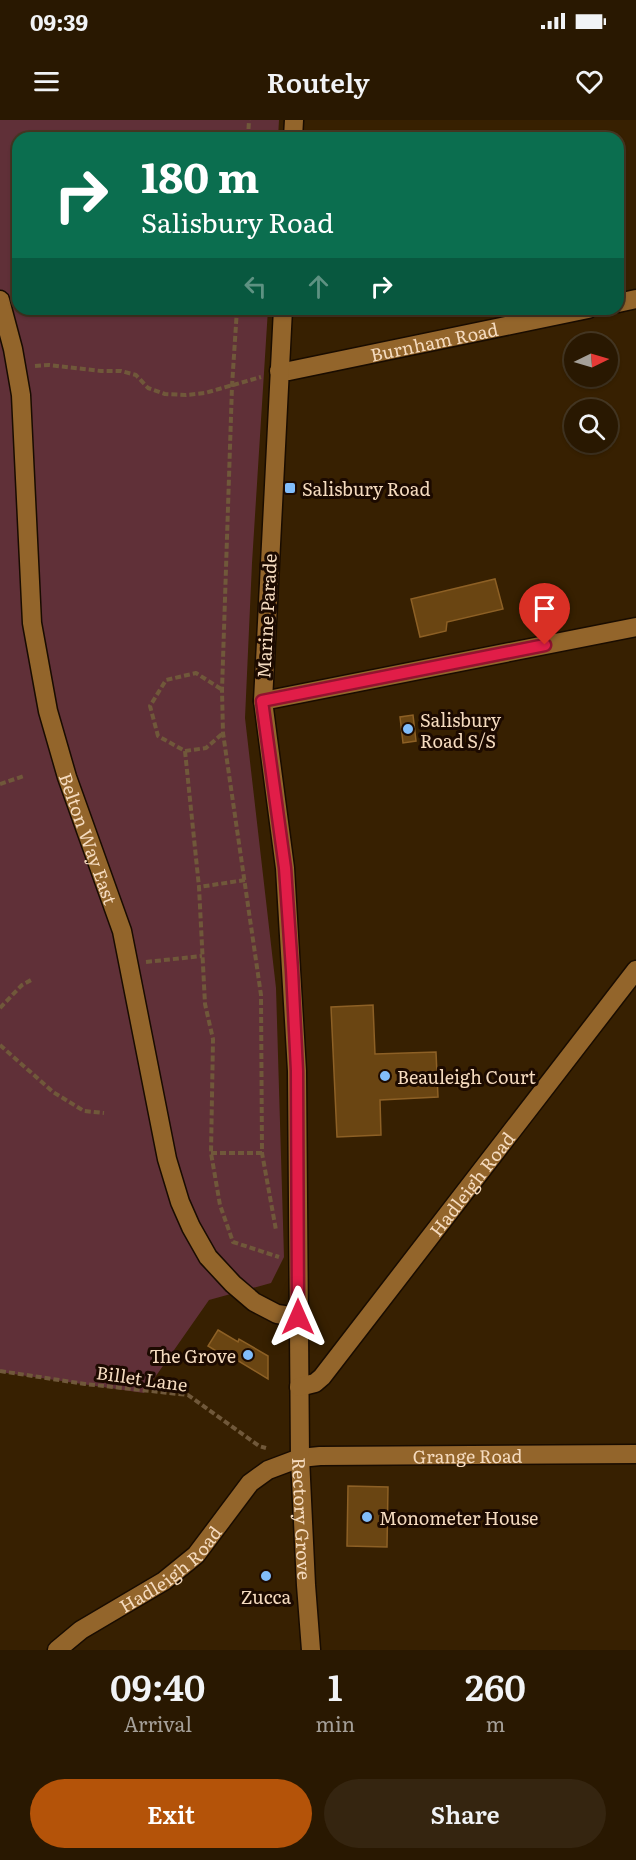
<!DOCTYPE html>
<style>
body{margin:0;font-family:Literata,serif;background:#352510;color:#f1f3f6;height:100vh;display:flex;flex-direction:column;font-size:22px;white-space:nowrap}
*{box-sizing:border-box;margin:0}
p{font-size:20px;color:#a5a099}
.icon{flex:none;width:33px;height:33px;fill:none;stroke:currentColor;stroke-width:2;stroke-linecap:round;stroke-linejoin:round}
.map{position:relative;height:1530px;overflow:hidden}
.details{display:flex;flex-direction:column;background:#291801;flex:1}
.details>*{flex:none}
.top-card{position:absolute;left:12px;top:12px;width:612px;height:183px;border-radius:18px;box-shadow:0 2px 4px #0004,0 0 0 2px #453723;background:#0b6e4f;color:#fff;overflow:hidden}
.needle{width:39px;rotate:85deg}
.buttons{position:absolute;left:564px;top:213px;display:grid;gap:12px}
.buttons a{display:grid;place-items:center;width:54px;height:54px;border-radius:50%;background:#291801;box-shadow:0 2px 4px #0004,0 0 0 2px #453723;font-size:30px}
.pin{position:absolute;display:grid;place-items:center;width:51px;height:51px;color:#fff;margin:-62px -26px;border-radius:50% 50% 50% 0;rotate:-45deg;box-shadow:0 0 6px #0007}
.pin .icon{rotate:45deg}
.me{position:absolute;width:66px;margin:-33px;rotate:0deg;stroke-linejoin:round;filter:drop-shadow(0 0 4px #0008)}
.turn{display:flex;align-items:center;gap:21px;height:126px;padding:0 30px;font-size:27px}
.turn .icon{width:78px;height:78px;stroke-width:2.5}
.turn b{display:block;font-size:42px;line-height:51px}
.lanes{display:flex;align-items:center;height:57px;padding:0 30px;background:#0003;justify-content:center;gap:30px;direction:ltr}
.lanes .off{opacity:.35}
.eta{display:flex;justify-content:space-evenly;align-items:center;height:102px;text-align:center}
.eta b{font-size:36px;font-weight:600;line-height:42px}
.cta{display:flex;gap:12px;margin-top:auto;padding:12px 30px}
.cta a{flex:1;height:69px;border-radius:36px;background:#b45309;color:#fff;font-size:24px;font-weight:600;line-height:69px;text-align:center}
.cta a+a{background:#352510;color:#f1f3f6}
.status{display:flex;justify-content:space-between;align-items:center;height:42px;padding:0 30px;background:#291801;direction:ltr}
.status svg{height:16px;fill:currentColor}
header{display:flex;justify-content:space-between;align-items:center;height:78px;padding:0 30px;background:#291801;font-size:27px;font-weight:600}
.map>svg:first-child{display:block}
</style>
<div class="status"><b>09:39</b><svg viewBox="0 0 49 12"><path d="M0 12V9h3v3zM5 12V6h3v6zM10 12V3h3v9zM15 12V0h3v12zM26 1h20v11H26zM47 4h2v5h-2z"/></svg></div>
<header><svg class="icon" aria-label="menu" viewBox="0 0 24 24"><path d="M4 6h16M4 12h16M4 18h16"/></svg>Routely<svg class="icon" aria-label="heart" viewBox="0 0 24 24"><path d="M12 20l-8-8c-3-5 5-10 8-4 3-6 11-1 8 4z"/></svg></header>
<div class="map">
<svg width="636" height="1530" viewBox="0 0 636 1530">
<rect width="100%" height="100%" fill="#372001"/>
<path fill="#603038" d="M 0,0 L 279,0 L 278,18 L 18,18 L 18,189 L 268,189 L 252,443 L 245,598 L 276,868 L 284,1137 L 271,1163 L 209,1180 L 144,1273 L 0,1252 Z"/>
<g fill="#6a4512" stroke="#8d6025" stroke-width="1.5">
<path d="M 495,459 L 503,489 L 447,502 L 446,511 L 420,517 L 411,479 Z"/>
<path d="M 413,595 L 416,621 L 403,623 L 400,597 Z"/>
<path d="M 373,885 L 375,934 L 436,932 L 438,977 L 380,980 L 381,1015 L 337,1017 L 331,887 Z"/>
<path d="M 218,1210 L 238,1222 L 239,1219 L 268,1236 L 268,1259 L 227,1234 L 226,1237 L 208,1226 Z"/>
<path d="M 348,1366 L 388,1367 L 387,1427 L 347,1426 Z"/>
</g>
<g fill="none" stroke-linecap="round" stroke-linejoin="round">
<g stroke="#190c00" stroke-width="21">
<g id="minor">
<path d="M 618,183 L 636,179"/>
<path id="s1" d="M 279,251 L 289,251 L 588,189"/>
<path d="M 263,581 L 636,507"/>
<path id="s2" d="M 57,1530 L 81,1510 L 164,1461 L 196,1435 L 250,1363 L 268,1350 L 300,1338 L 320,1336 L 636,1334"/>
</g>
</g>
<g stroke="#190c00" stroke-width="21">
<g id="tertiary">
<path d="M 293,18 L 294,0"/>
<path id="s3" d="M 0,180 L 13,229 L 21,275 L 32,503 L 48,591 L 67,657 L 122,811 L 167,1039 L 180,1082 L 191,1107 L 208,1137 L 233,1164 L 254,1182 L 277,1194 L 298,1197"/>
<path id="s4" d="M 283,189 L 263,581 L 285,748 L 297,951 L 300,1338 L 306,1465 L 311,1530"/>
<path id="s5" d="M 299,1267 L 315,1263 L 322,1257 L 636,850"/>
</g>
</g>
<g stroke="#70583a" stroke-width="4" stroke-dasharray="6 3" stroke-linecap="butt">
<path d="M 248,18 L 249,0"/>
<path d="M 237,189 L 232,266 L 222,570 L 223,613 L 261,875 L 262,1033 L 276,1110"/>
<path d="M 35,246 L 49,245 L 101,251 L 121,251 L 136,255 L 148,268 L 165,274 L 186,275 L 205,273 L 261,257"/>
<path d="M 221,569 L 196,553 L 166,560 L 150,586 L 158,616 L 185,631 L 206,628 L 223,613"/>
<path d="M 185,631 L 199,767"/>
<path d="M 0,664 L 24,656"/>
<path d="M 245,760 L 199,767 L 205,884 L 213,919 L 211,1033 L 220,1085 L 233,1122 L 279,1137"/>
<path d="M 146,842 L 202,836"/>
<path d="M 0,888 L 22,865 L 33,859"/>
<path d="M 0,925 L 53,972 L 84,991 L 104,993"/>
<path d="M 211,1033 L 262,1033"/>
<path d="M 0,1251 L 85,1264 L 188,1275 L 259,1326 L 266,1328"/>
</g>
<use href="#minor" stroke="#93652b" stroke-width="18"/>
<use href="#tertiary" stroke="#93652b" stroke-width="18"/>
</g>
<g fill="none" stroke-linecap="round" stroke-linejoin="round">
<g stroke="#92132f" stroke-width="15">
<path id="route" d="M 298,1197 L 297,951 L 292,850 L 285,748 L 262,581 L 545,525"/>
</g>
<use href="#route" stroke="#e11d48" stroke-width="10"/>
</g>
<g fill="#81bdfa" stroke="#1c0a00" stroke-width="2">
<rect x="284" y="362" width="12" height="12" rx="3"/>
<circle cx="408" cy="609" r="6"/>
<circle cx="385" cy="956" r="6"/>
<circle cx="248" cy="1235" r="6"/>
<circle cx="367" cy="1397" r="6"/>
<circle cx="266" cy="1456" r="6"/>
</g>
<g text-anchor="middle" dominant-baseline="central" stroke-width="6" stroke-linejoin="round" paint-order="stroke">
<g font-size="18" fill="#f5dbbf" stroke="#1c0a00">
<text stroke="none"><textPath href="#s1" startOffset="158">Burnham Road</textPath></text>
<text transform="translate(266 496) rotate(-87)">Marine Parade</text>
<text stroke="none"><textPath href="#s3" startOffset="549">Belton Way East</textPath></text>
<text stroke="none"><textPath href="#s5" startOffset="270">Hadleigh Road</textPath></text>
<text transform="translate(142 1258) rotate(8)">Billet Lane</text>
<text stroke="none"><textPath href="#s2" startOffset="483">Grange Road</textPath></text>
<text stroke="none"><textPath href="#s4" startOffset="1212">Rectory Grove</textPath></text>
<text stroke="none"><textPath href="#s2" startOffset="140">Hadleigh Road</textPath></text>
</g>
<g font-size="18" fill="#f5dbbf" stroke="#1c0a00" text-anchor="start">
<text x="302" y="368">Salisbury Road</text>
<text x="420" y="599">Salisbury<tspan x="420" dy="21">Road S/S</tspan></text>
<text x="397" y="956">Beauleigh Court</text>
<text x="236" y="1235" text-anchor="end">The Grove</text>
<text x="379" y="1397">Monometer House</text>
<text x="266" y="1476" text-anchor="middle">Zucca</text>
</g>
</g>
</svg>
<div class="buttons">
<a><svg class="needle" viewBox="-14 -14 28 28"><path d="M0-13l5 13h-10z" fill="#e53935"/><path d="M0 13l5-13h-10z" fill="#a5a099"/></svg></a>
<a><svg class="icon" aria-label="search" viewBox="0 0 24 24"><circle cx="10" cy="10" r="6"/><path d="M15 15l6 6"/></svg></a>
</div>
<div class="pin" style="left:545px;top:525px;background:#d93025"><svg class="icon" aria-label="arrive" viewBox="0 0 24 24"><path d="M6 21V4h12l-3 4 3 4H6"/></svg></div>
<svg class="me" style="left:298px;top:1197px" viewBox="-20 -20 40 40"><path d="M0-17L14 15 0 8-14 15z" fill="#e11d48" stroke="#fff" stroke-width="4"/></svg>
<div class="top-card">
<div class="turn"><svg class="icon" aria-label="right" viewBox="0 0 24 24"><path d="M7 20v-9h11M14 6l5 5-5 5"/></svg><div><b>180 m</b>Salisbury Road</div></div>
<div class="lanes"><svg class="icon off" aria-label="left" viewBox="0 0 24 24"><path d="M17 20v-9H6M10 6l-5 5 5 5"/></svg><svg class="icon off" aria-label="ahead" viewBox="0 0 24 24"><path d="M12 20V5M6 11l6-6 6 6"/></svg><svg class="icon" aria-label="right" viewBox="0 0 24 24"><path d="M7 20v-9h11M14 6l5 5-5 5"/></svg></div>
</div>
</div>
<section class="details">
<div class="eta">
<div><b>09:40</b><p>Arrival</p></div>
<div><b>1</b><p>min</p></div>
<div><b>260</b><p>m</p></div>
</div>
<div class="cta"><a>Exit</a><a>Share</a></div>
</section>
